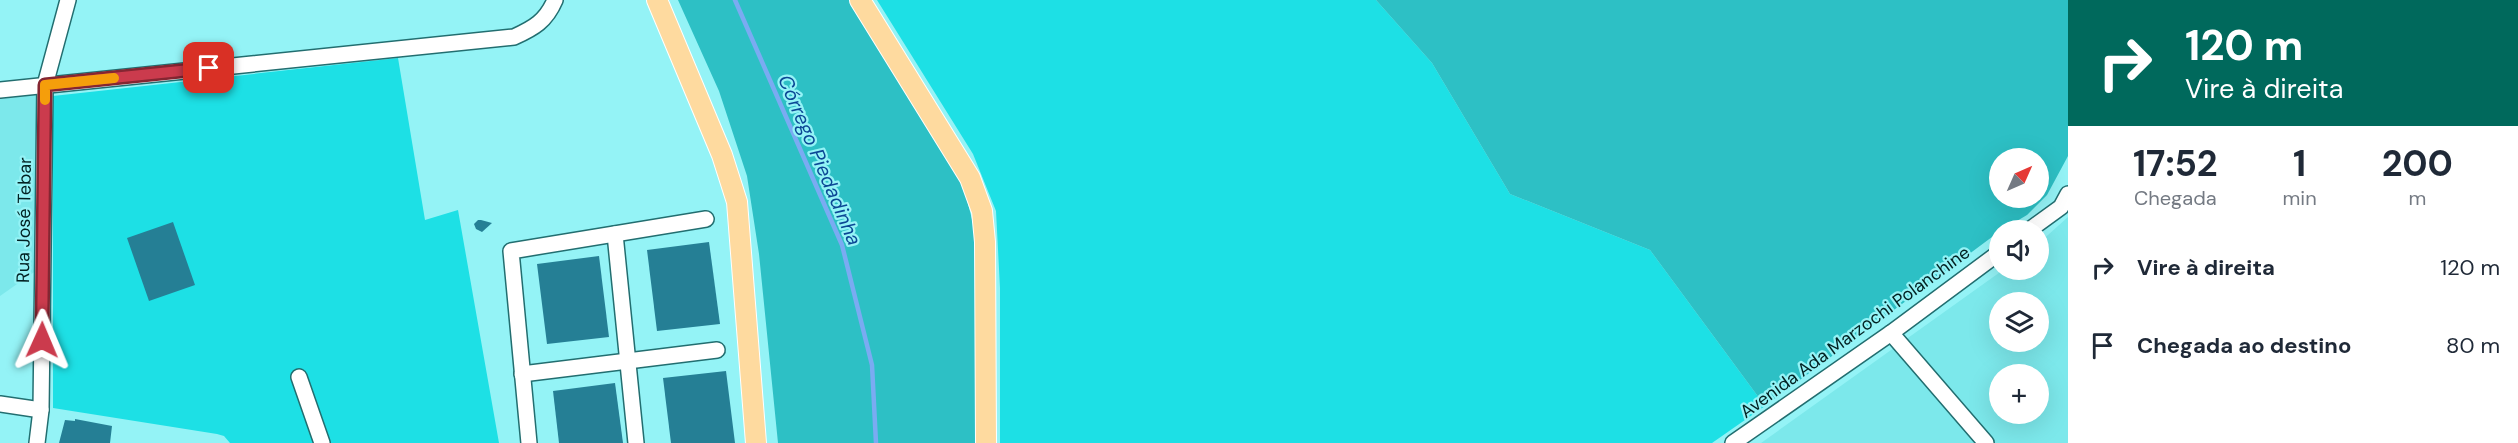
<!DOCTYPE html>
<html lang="pt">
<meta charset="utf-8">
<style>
body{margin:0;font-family:"DM Sans",sans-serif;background:#f6f6f7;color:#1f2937;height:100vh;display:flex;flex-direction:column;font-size:22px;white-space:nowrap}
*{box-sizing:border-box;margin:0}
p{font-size:20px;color:#747a83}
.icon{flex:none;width:33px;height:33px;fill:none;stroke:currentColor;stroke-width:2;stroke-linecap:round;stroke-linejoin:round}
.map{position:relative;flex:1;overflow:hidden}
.drawer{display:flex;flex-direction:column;background:#fff;width:450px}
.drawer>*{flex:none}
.guide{background:#00695c;color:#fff;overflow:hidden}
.needle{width:39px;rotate:45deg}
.fabs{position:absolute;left:1989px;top:148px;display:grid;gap:12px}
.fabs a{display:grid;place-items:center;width:60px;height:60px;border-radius:50%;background:#fff;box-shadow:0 6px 24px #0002;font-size:30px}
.pin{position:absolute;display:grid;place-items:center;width:51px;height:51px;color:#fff;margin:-26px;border-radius:12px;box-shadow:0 3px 9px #0006}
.me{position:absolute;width:66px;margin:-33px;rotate:1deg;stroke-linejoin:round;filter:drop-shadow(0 0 4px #0008)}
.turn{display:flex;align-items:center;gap:21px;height:126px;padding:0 18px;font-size:27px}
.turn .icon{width:78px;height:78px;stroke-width:2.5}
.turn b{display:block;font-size:42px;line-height:51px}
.eta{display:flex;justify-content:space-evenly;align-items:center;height:102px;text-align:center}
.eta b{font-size:36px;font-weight:700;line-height:42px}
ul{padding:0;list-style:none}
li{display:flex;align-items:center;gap:18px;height:78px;padding:0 18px}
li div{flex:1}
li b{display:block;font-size:22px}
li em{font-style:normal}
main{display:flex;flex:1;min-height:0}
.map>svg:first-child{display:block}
</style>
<main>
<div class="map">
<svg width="2068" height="443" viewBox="0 0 2068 443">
<rect width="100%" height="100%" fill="#94f3f6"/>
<g fill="#7ce8eb" fill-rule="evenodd">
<path d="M 36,95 L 37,270 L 0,296 L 0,99 Z"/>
<path d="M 2068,217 L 2068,443 L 1761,443 L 2003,270 L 2038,270 L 2039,243 ZM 2000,303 L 2038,303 L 2038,342 L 2000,342 ZM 2000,375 L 2038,375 L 2038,414 L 2000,414 Z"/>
</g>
<g fill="#1de0e5">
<path d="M 877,0 L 1376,0 L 1432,63 L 1510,194 L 1650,250 L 1765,406 L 1712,443 L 1000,443 L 1000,288 L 996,211 L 973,154 Z"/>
<path d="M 398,58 L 425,220 L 458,210 L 499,443 L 230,443 L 224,436 L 217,434 L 53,408 L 53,96 Z"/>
</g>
<g fill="#2dc0c5" fill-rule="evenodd">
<path d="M 678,0 L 849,0 L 963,184 L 976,235 L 978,443 L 778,443 L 759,254 L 747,176 L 719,91 Z"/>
<path d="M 1376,0 L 2068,0 L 2068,156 L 2047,195 L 2027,215 L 2000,231 L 1765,406 L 1650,250 L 1510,194 L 1432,63 ZM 2000,159 L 2038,159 L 2038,198 L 2000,198 Z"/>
</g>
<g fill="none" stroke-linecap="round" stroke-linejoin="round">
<path stroke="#7aabf2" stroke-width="4.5" d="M 735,0 L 842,245 L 872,365 L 876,443"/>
</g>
<g fill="#257f95">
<path d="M 478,220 L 481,220 L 492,223 L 482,232 L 476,229 L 474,224 Z"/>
<path d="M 173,222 L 195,285 L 149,301 L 127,238 Z"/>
<path d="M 709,242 L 720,324 L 657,331 L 647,250 Z"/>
<path d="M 599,256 L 609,337 L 547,344 L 537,264 Z"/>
<path d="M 726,371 L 735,443 L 671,443 L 663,378 Z"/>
<path d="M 615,383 L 623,443 L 559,443 L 553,391 Z"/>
<path d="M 75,419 L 112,426 L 110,443 L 59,443 L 65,420 L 75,421 Z"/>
</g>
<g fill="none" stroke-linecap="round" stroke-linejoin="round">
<g stroke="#226e70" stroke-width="18">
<g id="minor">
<path d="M 0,90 L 514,37 C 534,28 546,21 555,0"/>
<path d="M 2028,231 L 2061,207 L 2068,194"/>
<path d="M 615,234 L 636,443"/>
<path d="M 1891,333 L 1986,443"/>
<path d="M 522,374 L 717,350"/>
<path d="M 299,377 L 322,443"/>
<path d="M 0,404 L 41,410"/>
<path d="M 37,443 L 41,410 L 45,85 L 68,0"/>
<path d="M 529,443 L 511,251 L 706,219"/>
<path d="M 1733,443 L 1891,333 L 2000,252"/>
</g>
</g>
<g stroke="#fff" stroke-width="22">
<g id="major">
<path d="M 657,0 L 722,155 L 737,202 L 756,443"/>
<path d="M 860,0 L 970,178 L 982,211 L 985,242 L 986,443"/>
</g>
</g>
<use href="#minor" stroke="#fff" stroke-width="15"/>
<use href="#major" stroke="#feda9f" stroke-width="20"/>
</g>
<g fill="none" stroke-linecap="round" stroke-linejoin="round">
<g stroke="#842632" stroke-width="15">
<path id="route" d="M 42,340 L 45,85 L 209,68"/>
</g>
<use href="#route" stroke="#cb3b4d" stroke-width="10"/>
<path stroke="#f59e0b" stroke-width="10" d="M 45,100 L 45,85 L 114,78"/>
</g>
<g text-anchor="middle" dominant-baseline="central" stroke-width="4.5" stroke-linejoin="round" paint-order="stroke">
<g font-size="18" fill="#022122" stroke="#94f3f6">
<text transform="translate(24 220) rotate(-89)">Rua José Tebar</text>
<text transform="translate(1855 332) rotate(-36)">Avenida Ada Marzochi Polanchine</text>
</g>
<g font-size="20" font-style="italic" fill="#0b4795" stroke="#94f3f6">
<text transform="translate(820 160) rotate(67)">Córrego Piedadinha</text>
</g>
</g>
</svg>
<div class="fabs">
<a><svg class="needle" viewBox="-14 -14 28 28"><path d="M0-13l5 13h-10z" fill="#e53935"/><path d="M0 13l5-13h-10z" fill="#747a83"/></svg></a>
<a><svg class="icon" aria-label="sound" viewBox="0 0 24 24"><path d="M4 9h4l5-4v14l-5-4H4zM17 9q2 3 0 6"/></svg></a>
<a><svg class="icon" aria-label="layers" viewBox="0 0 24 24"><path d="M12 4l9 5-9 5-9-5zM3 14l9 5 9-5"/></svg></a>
<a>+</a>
</div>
<div class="pin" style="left:209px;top:68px;background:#d93025"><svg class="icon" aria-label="arrive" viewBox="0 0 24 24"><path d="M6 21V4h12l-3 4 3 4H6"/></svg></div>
<svg class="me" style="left:42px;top:340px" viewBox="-20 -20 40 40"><path d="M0-17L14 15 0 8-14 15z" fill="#cb3b4d" stroke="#fff" stroke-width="4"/></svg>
</div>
<section class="drawer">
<div class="guide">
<div class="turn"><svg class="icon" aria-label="right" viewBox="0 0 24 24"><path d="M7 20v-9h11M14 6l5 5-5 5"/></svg><div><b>120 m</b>Vire à direita</div></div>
</div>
<div class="eta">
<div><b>17:52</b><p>Chegada</p></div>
<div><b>1</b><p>min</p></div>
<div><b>200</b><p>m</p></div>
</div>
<ul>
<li><svg class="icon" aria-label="right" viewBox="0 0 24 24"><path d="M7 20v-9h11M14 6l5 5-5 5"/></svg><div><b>Vire à direita</b></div><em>120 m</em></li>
<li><svg class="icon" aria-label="arrive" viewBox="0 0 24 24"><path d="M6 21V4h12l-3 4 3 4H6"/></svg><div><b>Chegada ao destino</b></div><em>80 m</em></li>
</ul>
</section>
</main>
